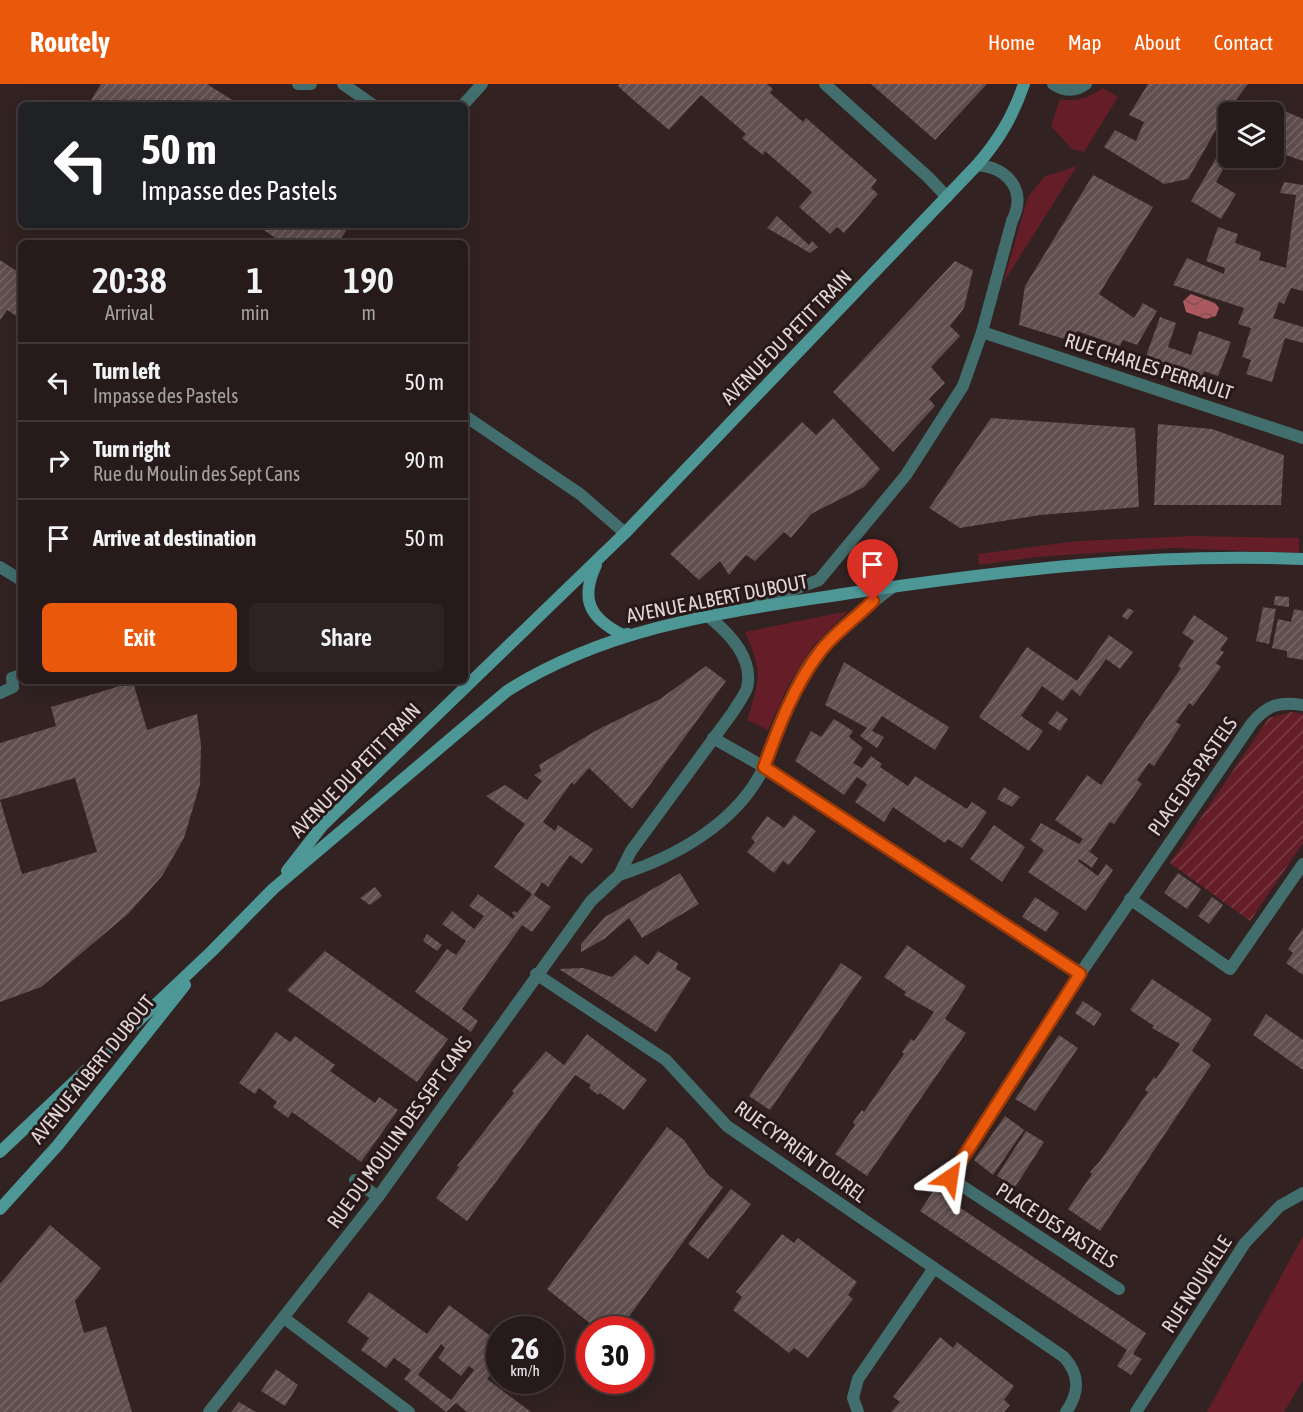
<!DOCTYPE html>
<style>
body{margin:0;font-family:"Asap Condensed",sans-serif;background:#2e2323;color:#f1f3f6;height:100vh;display:flex;flex-direction:column;font-size:22px;white-space:nowrap}
*{box-sizing:border-box;margin:0}
p{font-size:20px;color:#a4a1a2}
.icon{flex:none;width:33px;height:33px;fill:none;stroke:currentColor;stroke-width:2;stroke-linecap:round;stroke-linejoin:round}
.map{position:relative;flex:1;overflow:hidden}
.side{position:absolute;left:18px;top:156px;width:450px;height:444px;display:flex;flex-direction:column;background:#261a1a;border-radius:9px;box-shadow:0 6px 24px #0002,0 0 0 2px #423839}
.side>*{flex:none}
.banner{position:absolute;left:18px;top:18px;width:450px;height:126px;border-radius:9px;box-shadow:0 6px 24px #0002,0 0 0 2px #423839;background:#202124;color:#fff;overflow:hidden}
.fabs{position:absolute;left:1218px;top:18px;display:grid;gap:12px}
.fabs a{display:grid;place-items:center;width:66px;height:66px;border-radius:9px;background:#261a1a;box-shadow:0 6px 24px #0002,0 0 0 2px #423839;font-size:30px}
.speed{position:absolute;left:486px;top:1232px;display:flex;gap:12px;font-size:30px;font-weight:700;text-align:center}
.speed>*{display:grid;place-content:center;width:78px;height:78px;border-radius:50%;background:#261a1a;box-shadow:0 6px 24px #0002,0 0 0 2px #423839;line-height:1}
.speed small{font-size:15px;font-weight:400}
.speed .limit{border:9px solid #d22;background:#fff;color:#111}
.pin{position:absolute;display:grid;place-items:center;width:51px;height:51px;color:#fff;margin:-62px -26px;border-radius:50% 50% 50% 0;rotate:-45deg;box-shadow:0 0 6px #0007}
.pin .icon{rotate:45deg}
.me{position:absolute;width:66px;margin:-33px;rotate:32deg;stroke-linejoin:round;filter:drop-shadow(0 0 4px #0008)}
.turn{display:flex;align-items:center;gap:21px;height:126px;padding:0 24px;font-size:27px}
.turn .icon{width:78px;height:78px;stroke-width:2.5}
.turn b{display:block;font-size:42px;line-height:51px}
.eta{display:flex;justify-content:space-evenly;align-items:center;height:102px;text-align:center}
.eta b{font-size:36px;font-weight:600;line-height:42px}
.button{display:flex;gap:12px;margin-top:auto;padding:12px 24px}
.button a{flex:1;height:69px;border-radius:9px;background:#ea580c;color:#fff;font-size:24px;font-weight:600;line-height:69px;text-align:center}
.button a+a{background:#2e2323;color:#f1f3f6}
ul{padding:0;list-style:none}
li{display:flex;align-items:center;gap:18px;height:78px;padding:0 24px;border-top:2px solid #423839}
li div{flex:1}
li b{display:block;font-size:22px}
li em{font-style:normal}
header{display:flex;align-items:center;gap:36px;box-sizing:border-box;height:84px;padding:0 30px;background:#ea580c;color:#fff}
header strong{font-size:28px}
nav{display:flex;gap:33px;margin-inline-start:auto;font-size:21px}
.map>svg:first-child{display:block}
</style>
<header>
<strong>Routely</strong>
<nav><a>Home</a><a>Map</a><a>About</a><a>Contact</a></nav>
</header>
<div class="map">
<svg width="1303" height="1328" viewBox="0 0 1303 1328">
<defs>
<pattern id="garden-furrows" width="10" height="10" patternUnits="userSpaceOnUse" patternTransform="scale(1.5)"><rect width="10" height="10" fill="#651e28"/><path d="M-1 1l2-2M0 10L10 0M9 11l2-2" fill="none" stroke="#7b3e46"/></pattern>
<pattern id="water-waves" width="16" height="10" patternUnits="userSpaceOnUse" patternTransform="scale(1.5)"><rect width="16" height="10" fill="#ab595f"/><path d="M0 5q4-4 8 0t8 0" fill="none" stroke="#824f53"/></pattern>
<pattern id="building-hatch" width="6" height="6" patternUnits="userSpaceOnUse" patternTransform="scale(1.5)"><rect width="6" height="6" fill="#614e4f"/><path d="M-1 1l2-2M0 6l6-6M5 7l2-2" fill="none" stroke="#776768"/></pattern>
</defs>
<rect width="100%" height="100%" fill="#322222"/>
<g fill="#651e28">
<path d="M 1103,4 L 1118,13 L 1084,68 L 1072,65 L 1051,42 L 1060,15 C 1079,18 1087,14 1103,4 Z"/>
<path d="M 1077,82 L 1003,199 L 1028,113 L 1044,93 Z"/>
<path d="M 1192,452 L 1299,454 L 1299,469 L 1173,464 L 1037,473 L 979,481 L 978,470 L 1077,457 Z"/>
<path d="M 848,527 L 814,561 L 789,600 L 768,646 L 747,636 C 760,596 763,587 745,548 Z"/>
<path d="M 1303,1152 L 1303,1296 L 1284,1328 L 1207,1328 Z"/>
</g>
<path fill="url(#garden-furrows)" d="M 1292,628 L 1303,630 L 1303,759 L 1250,837 L 1170,779 L 1269,634 Z"/>
<path fill="url(#water-waves)" d="M 1191,210 L 1215,219 L 1219,224 L 1216,232 L 1206,235 L 1186,228 L 1183,217 Z"/>
<g fill="url(#building-hatch)" fill-rule="evenodd">
<path d="M 101,0 L 207,0 L 240,21 L 88,21 Z"/>
<path d="M 620,0 L 767,0 L 773,5 L 770,9 L 803,38 L 806,34 L 877,96 L 871,104 L 878,110 L 844,149 L 837,143 L 830,150 L 799,123 L 812,108 L 765,67 L 763,71 L 749,60 L 742,54 L 746,50 L 701,11 L 669,46 L 631,14 L 618,2 Z"/>
<path d="M 871,0 L 987,0 L 935,56 Z"/>
<path d="M 1148,0 L 1248,0 L 1225,30 L 1188,95 L 1164,100 L 1104,63 L 1115,46 L 1136,57 L 1144,38 L 1129,31 Z"/>
<path d="M 1271,21 L 1303,35 L 1303,77 L 1283,70 L 1279,77 L 1274,74 L 1274,28 L 1267,28 Z"/>
<path d="M 1219,69 L 1229,75 L 1216,98 L 1236,110 L 1221,135 L 1191,117 Z"/>
<path d="M 1093,91 L 1153,123 L 1099,210 L 1134,234 L 1143,219 L 1157,227 L 1137,261 L 1123,256 L 1120,262 L 1077,247 L 1071,257 L 1019,241 L 1025,202 Z"/>
<path d="M 1284,98 L 1303,101 L 1303,207 L 1291,204 L 1284,220 L 1279,218 L 1273,234 L 1303,243 L 1303,259 L 1285,254 L 1272,298 L 1246,290 L 1251,276 L 1242,273 L 1251,244 L 1238,240 L 1244,224 L 1173,201 L 1187,174 L 1224,190 L 1225,184 L 1206,177 L 1218,143 L 1238,150 L 1235,159 L 1261,168 L 1259,176 L 1286,184 L 1296,111 L 1280,109 Z"/>
<path d="M 777,132 L 809,161 L 812,157 L 818,163 L 810,169 L 767,144 Z"/>
<path d="M 257,141 L 357,141 L 354,145 L 349,142 L 338,159 L 282,159 Z"/>
<path d="M 0,176 L 21,190 L 21,235 L 7,226 L 0,236 Z"/>
<path d="M 955,177 L 973,186 L 964,224 L 950,242 L 960,252 L 931,283 L 945,299 L 929,315 L 935,322 L 893,368 L 833,308 Z"/>
<path d="M 1160,233 L 1176,239 L 1168,263 L 1191,271 L 1199,247 L 1231,258 L 1218,292 L 1204,287 L 1202,295 L 1145,275 Z"/>
<path d="M 833,334 L 880,385 L 864,403 L 811,430 L 791,454 L 784,448 L 755,477 L 746,471 L 729,491 L 720,477 L 699,496 L 670,470 L 802,338 L 816,351 Z"/>
<path d="M 991,334 L 1135,344 L 1139,423 L 1040,431 L 960,444 L 929,424 Z"/>
<path d="M 1158,340 L 1212,345 L 1284,371 L 1281,421 L 1154,421 Z"/>
<path d="M 1275,512 L 1289,513 L 1289,523 L 1274,521 Z"/>
<path d="M 1263,523 L 1276,525 L 1269,560 L 1256,557 Z"/>
<path d="M 1128,524 L 1134,527 L 1127,536 L 1122,532 Z"/>
<path d="M 1294,525 L 1303,527 L 1303,576 L 1287,573 L 1287,567 L 1272,564 L 1278,535 L 1291,538 Z"/>
<path d="M 1194,531 L 1228,554 L 1220,566 L 1224,568 L 1216,579 L 1221,583 L 1193,622 L 1189,619 L 1176,638 L 1181,641 L 1154,682 L 1149,679 L 1137,696 L 1142,700 L 1114,740 L 1110,738 L 1090,767 L 1086,765 L 1098,774 L 1092,784 L 1079,775 L 1078,777 L 1098,792 L 1106,780 L 1113,786 L 1086,827 L 1028,788 L 1044,766 L 1030,756 L 1041,739 L 1079,760 L 1083,755 L 1055,736 L 1087,691 L 1101,701 L 1181,584 L 1178,582 L 1194,557 L 1182,549 Z"/>
<path d="M 1109,551 L 1133,568 L 1120,585 L 1106,575 L 1080,612 L 1072,605 L 1063,617 L 1042,602 L 1021,632 L 1043,647 L 1029,667 L 979,633 L 1027,563 L 1077,597 Z"/>
<path d="M 844,578 L 949,643 L 935,666 L 882,632 L 872,647 L 884,653 L 877,664 L 860,652 L 867,644 L 825,621 Z"/>
<path d="M 706,582 L 726,597 L 632,725 L 589,684 L 574,701 L 572,698 L 543,738 L 555,747 L 558,741 L 593,765 L 582,780 L 570,771 L 548,803 L 542,798 L 534,811 L 551,823 L 532,848 L 522,841 L 462,925 L 478,937 L 471,948 L 415,908 L 447,865 L 456,871 L 466,857 L 442,840 L 452,827 L 474,845 L 484,832 L 469,822 L 478,810 L 513,835 L 515,832 L 512,829 L 514,827 L 517,829 L 532,810 L 494,783 L 525,740 L 486,712 L 505,701 L 527,716 L 542,697 L 534,691 L 541,687 L 539,681 L 597,646 L 660,615 Z"/>
<path d="M 133,598 L 147,646 L 197,630 L 201,661 L 200,700 L 184,754 L 162,792 L 128,830 L 41,903 L 0,918 L 0,716 L 22,790 L 97,768 L 75,694 L 0,716 L 0,659 L 56,642 L 51,623 Z"/>
<path d="M 1057,627 L 1068,635 L 1060,647 L 1048,639 Z"/>
<path d="M 834,635 L 853,647 L 849,653 L 863,664 L 853,679 L 862,684 L 871,672 L 882,680 L 880,683 L 908,702 L 915,692 L 967,725 L 972,718 L 987,728 L 962,764 L 948,755 L 945,759 L 893,723 L 884,738 L 855,718 L 867,700 L 857,693 L 844,711 L 795,677 L 811,647 L 821,653 Z"/>
<path d="M 1004,703 L 1020,713 L 1012,723 L 997,715 Z"/>
<path d="M 794,731 L 816,747 L 789,781 L 783,777 L 774,789 L 747,768 L 755,758 L 751,754 L 767,732 L 784,744 Z"/>
<path d="M 994,741 L 1025,763 L 1002,798 L 970,775 Z"/>
<path d="M 680,789 L 699,820 L 642,854 L 629,834 L 604,855 L 581,868 L 581,860 L 605,833 Z"/>
<path d="M 1178,789 L 1201,805 L 1187,825 L 1164,809 Z"/>
<path d="M 375,803 L 382,812 L 370,821 L 360,814 Z"/>
<path d="M 1035,813 L 1059,829 L 1046,848 L 1022,833 Z"/>
<path d="M 1212,813 L 1223,821 L 1209,840 L 1198,832 Z"/>
<path d="M 1303,844 L 1303,891 L 1286,879 L 1293,869 L 1288,865 Z"/>
<path d="M 427,850 L 442,861 L 437,867 L 423,857 Z"/>
<path d="M 907,861 L 966,902 L 945,935 L 966,949 L 867,1092 L 835,1070 L 855,1041 L 853,1038 L 862,1026 L 864,1028 L 904,970 L 902,968 L 911,955 L 914,957 L 934,928 L 904,911 L 906,908 L 884,893 Z"/>
<path d="M 325,867 L 448,955 L 417,998 L 287,906 Z"/>
<path d="M 658,867 L 678,879 L 676,885 L 691,894 L 656,948 L 559,885 L 583,884 L 612,893 L 635,871 L 648,881 Z"/>
<path d="M 841,879 L 862,893 L 770,1026 L 749,1012 Z"/>
<path d="M 1152,895 L 1212,935 L 1192,967 L 1211,981 L 1100,1147 L 1068,1125 L 1092,1090 L 1090,1088 L 1100,1077 L 1148,1008 L 1145,1006 L 1154,993 L 1156,995 L 1180,960 L 1152,944 L 1154,942 L 1130,926 Z"/>
<path d="M 1083,917 L 1102,930 L 1094,942 L 1075,929 Z"/>
<path d="M 1266,930 L 1303,956 L 1303,986 L 1253,951 Z"/>
<path d="M 276,948 L 290,958 L 295,952 L 335,981 L 330,987 L 375,1019 L 379,1013 L 398,1026 L 361,1078 L 292,1028 L 288,1034 L 273,1023 L 277,1018 L 259,1004 L 255,1010 L 239,999 Z"/>
<path d="M 587,950 L 647,996 L 624,1026 L 600,1009 L 598,1011 L 589,1004 L 591,1001 L 575,991 L 467,1137 L 436,1114 L 459,1083 L 457,1082 L 514,1009 L 512,1007 L 546,967 L 564,981 Z"/>
<path d="M 1059,951 L 1078,964 L 1035,1027 L 1015,1015 Z"/>
<path d="M 1005,1032 L 1024,1046 L 993,1091 L 974,1076 Z"/>
<path d="M 667,1043 L 684,1056 L 708,1091 L 723,1103 L 620,1245 L 597,1245 L 547,1205 Z"/>
<path d="M 1026,1047 L 1044,1058 L 1015,1103 L 997,1092 Z"/>
<path d="M 731,1105 L 751,1120 L 708,1175 L 688,1160 Z"/>
<path d="M 934,1106 L 1146,1249 L 1133,1270 L 1142,1275 L 1131,1291 L 1117,1282 L 1127,1266 L 920,1127 Z"/>
<path d="M 50,1141 L 101,1184 L 75,1217 L 84,1249 L 106,1242 L 132,1328 L 0,1328 L 0,1200 Z"/>
<path d="M 782,1150 L 794,1159 L 798,1154 L 857,1198 L 848,1211 L 853,1215 L 808,1274 L 794,1264 L 789,1269 L 733,1226 L 742,1213 L 736,1208 Z"/>
<path d="M 369,1208 L 427,1250 L 449,1221 L 500,1259 L 500,1279 L 487,1295 L 531,1328 L 467,1328 L 456,1319 L 446,1328 L 404,1295 L 411,1286 L 394,1274 L 386,1284 L 361,1266 L 369,1254 L 347,1238 ZM 441,1260 L 445,1264 L 438,1274 L 461,1292 L 469,1282 L 474,1286 L 451,1316 L 418,1291 Z"/>
<path d="M 940,1253 L 953,1264 L 957,1258 L 1014,1302 L 1004,1316 L 1010,1321 L 1004,1328 L 891,1328 L 900,1318 L 893,1313 Z"/>
<path d="M 276,1285 L 298,1301 L 285,1322 L 261,1307 Z"/>
<path d="M 239,1318 L 256,1328 L 231,1328 Z"/>
</g>
<g fill="none" stroke-linecap="round" stroke-linejoin="round">
<g stroke="#426e6e" stroke-width="12">
<path d="M 465,332 L 580,410 L 625,449"/>
<path d="M 0,483 L 21,496"/>
<path d="M 0,609 L 13,603 L 12,594 L 21,591"/>
<path d="M 355,1096 L 378,1113"/>
<path d="M 284,1234 L 409,1328"/>
</g>
<g stroke="#426e6e" stroke-width="12">
<path d="M 298,0 L 311,0"/>
<path d="M 343,0 L 373,21"/>
<path d="M 825,0 L 928,93 L 947,113"/>
<path d="M 1053,0 C 1065,8 1075,8 1086,0"/>
<path d="M 463,21 L 482,0"/>
<path d="M 982,248 L 1303,354"/>
<path d="M 754,520 L 819,496 L 906,391 L 963,302 L 982,248 L 1012,137 C 1027,107 1009,84 977,81"/>
<path d="M 713,654 L 764,683 L 1080,890"/>
<path d="M 619,791 C 676,773 739,738 765,681 C 781,644 792,598 820,566 C 839,546 870,520 893,503"/>
<path d="M 1130,815 L 1230,885 L 1303,780"/>
<path d="M 536,890 L 666,976 L 727,1042 L 1064,1273 C 1080,1291 1080,1308 1066,1328"/>
<path d="M 1119,1205 L 950,1094 L 1080,890 L 1252,639 C 1267,621 1280,617 1303,621"/>
<path d="M 209,1328 L 378,1113 L 591,817 L 619,791 L 631,767 L 733,628 C 737,621 744,612 747,604 C 754,575 729,549 709,533"/>
<path d="M 858,1328 L 853,1314 L 858,1295 L 934,1184"/>
<path d="M 1136,1328 L 1245,1159 L 1280,1122 L 1303,1109"/>
</g>
<g stroke="#4d9797" stroke-width="12">
<path d="M 596,481 C 580,515 589,534 623,551 L 628,550"/>
<path d="M 287,787 L 322,742 L 625,449 L 977,81 C 999,56 1013,32 1024,0"/>
<path d="M 0,1068 L 212,867 L 273,805 L 507,607 C 614,539 734,527 857,508 C 1009,486 1149,469 1303,475"/>
<path d="M 0,1125 L 58,1061 L 185,901"/>
</g>
</g>
<g fill="none" stroke-linecap="round" stroke-linejoin="round">
<g stroke="#983908" stroke-width="15">
<path id="route" d="M 873,517 C 856,534 833,550 819,569 C 794,602 778,644 764,683 L 1080,890 L 950,1094"/>
</g>
<use href="#route" stroke="#ea580c" stroke-width="10"/>
</g>
<g text-anchor="middle" dominant-baseline="central" stroke-width="6" stroke-linejoin="round" paint-order="stroke">
<g font-size="20" fill="#e2d7d7" stroke="#281819">
<text transform="translate(786 253) rotate(-46)">AVENUE DU PETIT TRAIN</text>
<text transform="translate(1149 282) rotate(18)">RUE CHARLES PERRAULT</text>
<text transform="translate(717 514) rotate(-11)">AVENUE ALBERT DUBOUT</text>
<text transform="translate(355 686) rotate(-46)">AVENUE DU PETIT TRAIN</text>
<text transform="translate(1192 692) rotate(-55)">PLACE DES PASTELS</text>
<text transform="translate(92 985) rotate(-51)">AVENUE ALBERT DUBOUT</text>
<text transform="translate(399 1048) rotate(-54)">RUE DU MOULIN DES SEPT CANS</text>
<text transform="translate(801 1067) rotate(36)">RUE CYPRIEN TOUREL</text>
<text transform="translate(1057 1141) rotate(33)">PLACE DES PASTELS</text>
<text transform="translate(1196 1200) rotate(-57)">RUE NOUVELLE</text>
</g>
</g>
</svg>
<div class="fabs">
<a><svg class="icon" aria-label="layers" viewBox="0 0 24 24"><path d="M12 4l9 5-9 5-9-5zM3 14l9 5 9-5"/></svg></a>
</div>
<div class="speed"><div>26<small>km/h</small></div><div class="limit">30</div></div>
<div class="pin" style="left:873px;top:517px;background:#d93025"><svg class="icon" aria-label="arrive" viewBox="0 0 24 24"><path d="M6 21V4h12l-3 4 3 4H6"/></svg></div>
<svg class="me" style="left:950px;top:1094px" viewBox="-20 -20 40 40"><path d="M0-17L14 15 0 8-14 15z" fill="#ea580c" stroke="#fff" stroke-width="4"/></svg>
<div class="banner">
<div class="turn"><svg class="icon" aria-label="left" viewBox="0 0 24 24"><path d="M17 20v-9H6M10 6l-5 5 5 5"/></svg><div><b>50 m</b>Impasse des Pastels</div></div>
</div>
<section class="side">
<div class="eta">
<div><b>20:38</b><p>Arrival</p></div>
<div><b>1</b><p>min</p></div>
<div><b>190</b><p>m</p></div>
</div>
<ul>
<li><svg class="icon" aria-label="left" viewBox="0 0 24 24"><path d="M17 20v-9H6M10 6l-5 5 5 5"/></svg><div><b>Turn left</b><p>Impasse des Pastels</p></div><em>50 m</em></li>
<li><svg class="icon" aria-label="right" viewBox="0 0 24 24"><path d="M7 20v-9h11M14 6l5 5-5 5"/></svg><div><b>Turn right</b><p>Rue du Moulin des Sept Cans</p></div><em>90 m</em></li>
<li><svg class="icon" aria-label="arrive" viewBox="0 0 24 24"><path d="M6 21V4h12l-3 4 3 4H6"/></svg><div><b>Arrive at destination</b></div><em>50 m</em></li>
</ul>
<div class="button"><a>Exit</a><a>Share</a></div>
</section>
</div>
